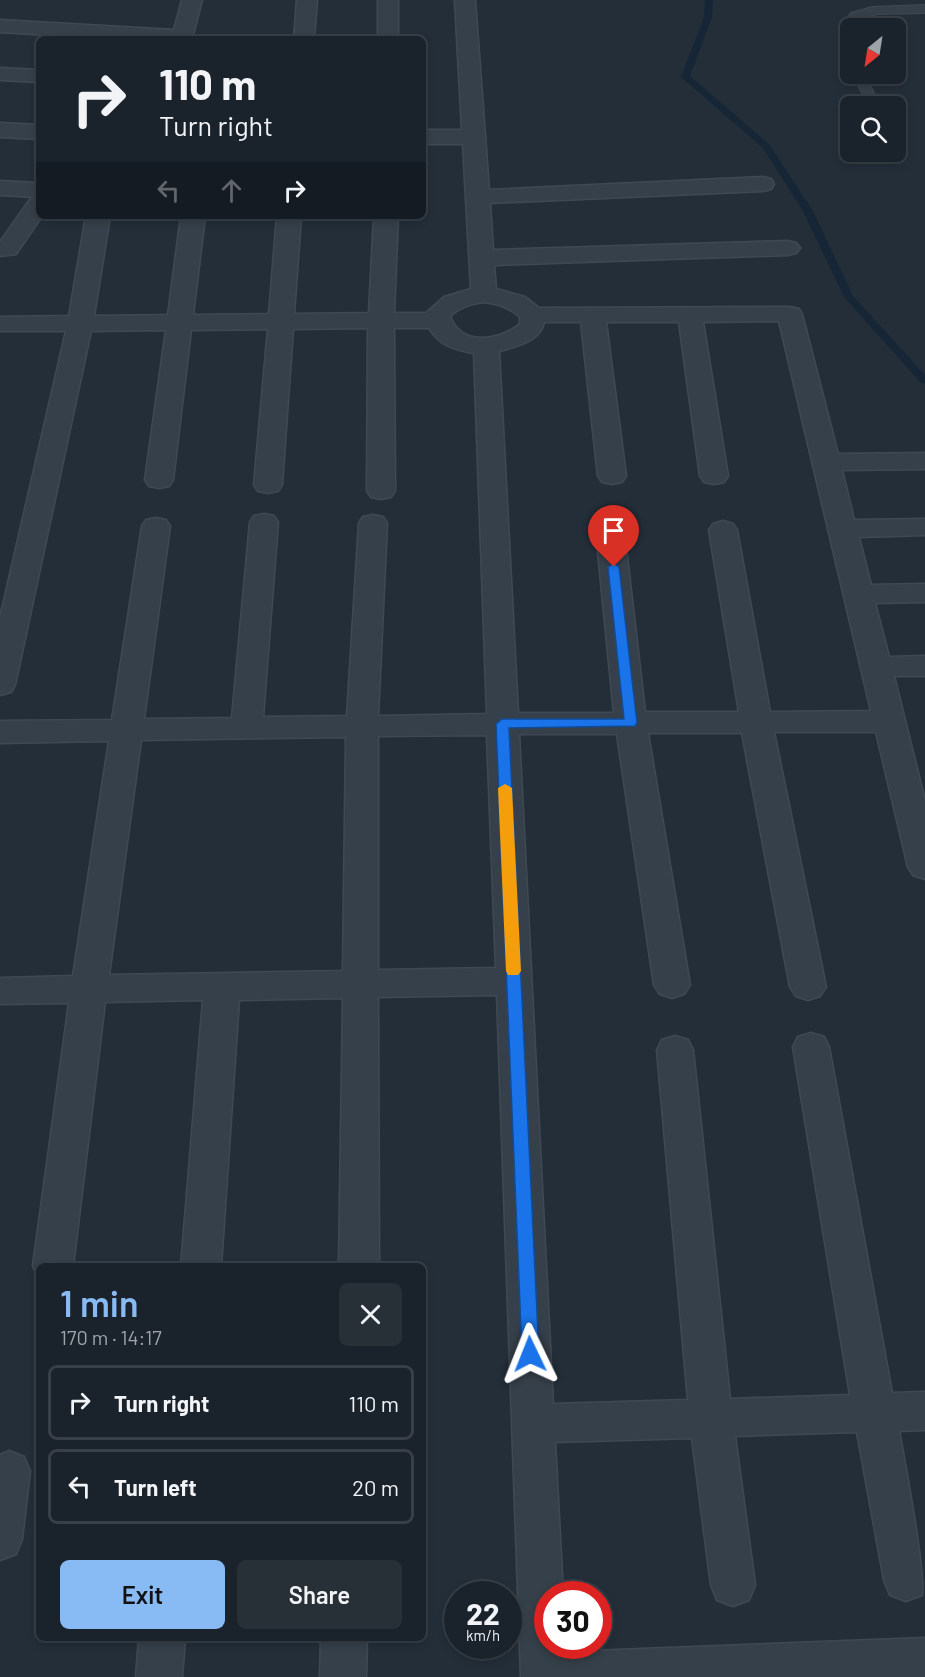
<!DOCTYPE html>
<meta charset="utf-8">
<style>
body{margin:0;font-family:Barlow,sans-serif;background:#272f37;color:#f1f3f6;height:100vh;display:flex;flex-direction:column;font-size:22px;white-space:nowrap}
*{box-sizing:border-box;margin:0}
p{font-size:20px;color:#9fa4a9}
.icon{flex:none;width:33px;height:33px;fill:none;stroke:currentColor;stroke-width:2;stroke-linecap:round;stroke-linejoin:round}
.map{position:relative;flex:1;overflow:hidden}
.sheet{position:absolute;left:36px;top:1263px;width:390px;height:378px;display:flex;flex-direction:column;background:#1a222b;border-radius:9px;box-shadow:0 3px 9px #0003,0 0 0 2px #383f47}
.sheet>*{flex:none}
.hud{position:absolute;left:36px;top:36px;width:390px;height:183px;border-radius:9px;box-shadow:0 3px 9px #0003,0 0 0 2px #383f47;background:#1a222b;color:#f1f3f6;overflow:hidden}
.needle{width:39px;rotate:210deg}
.controls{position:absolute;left:840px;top:18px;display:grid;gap:12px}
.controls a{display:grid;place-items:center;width:66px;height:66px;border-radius:9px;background:#1a222b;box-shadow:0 3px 9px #0003,0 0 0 2px #383f47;font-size:30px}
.speed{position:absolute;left:444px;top:1581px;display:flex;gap:12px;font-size:30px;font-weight:700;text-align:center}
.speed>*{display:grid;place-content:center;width:78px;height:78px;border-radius:50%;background:#1a222b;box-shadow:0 3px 9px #0003,0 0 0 2px #383f47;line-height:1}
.speed small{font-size:15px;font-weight:400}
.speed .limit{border:9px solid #d22;background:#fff;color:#111}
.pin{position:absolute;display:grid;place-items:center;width:51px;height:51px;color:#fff;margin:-62px -26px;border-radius:50% 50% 50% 0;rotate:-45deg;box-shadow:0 0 6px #0007}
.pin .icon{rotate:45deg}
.me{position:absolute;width:66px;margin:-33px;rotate:358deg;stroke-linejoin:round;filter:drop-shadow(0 0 4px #0008)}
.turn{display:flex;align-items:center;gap:21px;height:126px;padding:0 24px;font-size:27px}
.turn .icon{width:78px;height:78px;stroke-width:2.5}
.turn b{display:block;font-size:42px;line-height:51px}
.lanes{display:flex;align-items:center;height:57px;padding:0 24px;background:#0003;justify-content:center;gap:30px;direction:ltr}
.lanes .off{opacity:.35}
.round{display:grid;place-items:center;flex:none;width:63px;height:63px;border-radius:9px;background:#272f37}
.summary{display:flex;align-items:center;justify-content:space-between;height:102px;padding:0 24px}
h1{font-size:36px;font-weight:600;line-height:45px;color:#88baf4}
.action{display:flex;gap:12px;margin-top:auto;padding:12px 24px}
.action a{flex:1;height:69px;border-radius:9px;background:#88baf4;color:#111;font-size:24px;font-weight:600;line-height:69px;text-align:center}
.action a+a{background:#272f37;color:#f1f3f6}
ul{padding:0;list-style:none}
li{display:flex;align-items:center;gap:18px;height:75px;margin:0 12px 9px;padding:0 12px;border:3px solid #383f47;border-radius:9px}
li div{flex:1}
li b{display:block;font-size:22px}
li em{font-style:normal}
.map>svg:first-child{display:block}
</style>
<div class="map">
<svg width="925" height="1677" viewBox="0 0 925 1677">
<rect width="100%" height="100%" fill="#232e39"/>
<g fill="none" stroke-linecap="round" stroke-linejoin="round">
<path fill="#162637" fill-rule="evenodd" d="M 705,0 L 713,0 L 712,17 L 690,76 L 769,144 L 813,211 L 853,296 L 925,375 L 925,384 L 921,383 L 844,297 L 803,211 L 763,148 L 681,77 L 704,17 Z"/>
<g stroke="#3f4953" stroke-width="2">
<g id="lane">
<path d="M 925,5 L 925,13 L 877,14 L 859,19 L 850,28 L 850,63 L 844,59 L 839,29 L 851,13 L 872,7 Z"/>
<path d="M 852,74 L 864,74 L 877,99 L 875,102 L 867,102 Z"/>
</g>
</g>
<g stroke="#3f4953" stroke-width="3">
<g id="street">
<path d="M 182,0 L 202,0 L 192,39 L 114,39 L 0,32 L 0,20 L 174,30 Z"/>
<path d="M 297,0 L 317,0 L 314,39 L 294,39 Z"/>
<rect x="378" y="0" width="20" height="39"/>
<path d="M 455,0 L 475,0 L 489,190 L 763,177 L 771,179 L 774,184 L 771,189 L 763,191 L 490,203 L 493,250 L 788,241 L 796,243 L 800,248 L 796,253 L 788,255 L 494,265 L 496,289 L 525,297 L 539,308 L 790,307 L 799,309 L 802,314 L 838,454 L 925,453 L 925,469 L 842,470 L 854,520 L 925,519 L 925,535 L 859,537 L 871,585 L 925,584 L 925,602 L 875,603 L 889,657 L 925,656 L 925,676 L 894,676 L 925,801 L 925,879 L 913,875 L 908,867 L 876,732 L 774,732 L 826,987 L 820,996 L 808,1000 L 796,996 L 790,987 L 742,733 L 648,733 L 690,985 L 684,994 L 672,998 L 660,994 L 654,985 L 617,734 L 519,734 L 553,1404 L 688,1400 L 657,1050 L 662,1040 L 675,1036 L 688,1040 L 693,1050 L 730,1399 L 850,1395 L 793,1047 L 798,1037 L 811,1033 L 824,1037 L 829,1047 L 892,1393 L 925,1392 L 925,1430 L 899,1431 C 905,1464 925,1569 922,1595 L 906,1601 L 890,1595 L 884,1580 L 857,1432 L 735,1436 L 755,1585 L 749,1600 L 733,1606 L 717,1600 L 711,1585 L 692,1438 L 555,1442 L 563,1594 L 548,1594 L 548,1646 L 565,1646 L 566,1652 L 925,1638 L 925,1677 L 521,1677 L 497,995 L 378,997 L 379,1266 L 339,1266 L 343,998 L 239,1000 L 221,1266 L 181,1266 L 203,1000 L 105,1002 L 73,1266 L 39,1266 L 39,1278 L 33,1266 L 69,1003 L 0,1004 L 0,978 L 73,976 L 109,741 L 0,743 L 0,721 L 112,720 L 142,526 L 146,520 L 156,518 L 166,520 L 170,526 L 144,719 L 232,718 L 250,522 L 254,516 L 264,514 L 274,516 L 278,522 L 263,717 L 347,716 L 359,523 L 363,517 L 373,515 L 383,517 L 387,523 L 378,716 L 487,714 L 474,353 C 454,350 439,345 429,328 L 394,328 L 395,491 L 391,497 L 381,499 L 371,497 L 367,491 L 368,328 L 293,329 L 282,485 L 278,491 L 268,493 L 258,491 L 254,485 L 268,329 L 191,330 L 173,480 L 169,486 L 159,488 L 149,486 L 145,480 L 166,330 L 91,331 L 15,685 L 11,692 L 0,695 L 0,618 L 66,331 L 0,331 L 0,317 L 69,316 L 86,216 L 110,216 L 94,316 L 168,315 L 181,216 L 205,216 L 193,315 L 269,314 L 277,216 L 301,216 L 294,314 L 369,313 L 374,216 L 398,216 L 394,313 L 426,313 L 444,297 L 471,289 L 463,144 L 423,144 L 423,130 L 462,130 ZM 484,302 C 498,304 509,307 520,317 L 520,324 C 498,341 461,347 450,316 C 460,307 470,304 484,302 ZM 779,321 L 871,711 L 770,712 L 737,530 L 733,524 L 723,521 L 713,524 L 709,530 L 739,712 L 645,712 L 623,522 L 619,516 L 609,514 L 599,516 L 595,522 L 614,713 L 518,713 L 499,351 C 515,347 541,341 544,322 L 581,322 L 598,476 L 602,482 L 612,484 L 622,482 L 626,476 L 606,322 L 679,322 L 700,476 L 704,482 L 714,484 L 724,482 L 728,476 L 703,322 ZM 487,735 L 496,968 L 378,970 L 378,736 ZM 346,737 L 343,971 L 109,975 L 141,740 Z"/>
<path d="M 0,68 L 39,70 L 39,82 L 0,80 Z"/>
<path d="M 0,123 L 39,125 L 39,139 L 0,137 Z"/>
<path d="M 0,181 L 39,183 L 39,216 L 42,216 L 16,254 L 0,256 L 0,242 L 31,198 L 36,197 L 0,195 Z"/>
<path d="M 9,1451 L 24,1457 L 30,1471 L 22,1539 L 16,1554 L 0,1560 L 0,1455 Z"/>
<path d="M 139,1638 L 185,1638 L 182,1677 L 136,1677 Z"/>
<path d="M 321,1638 L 367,1638 L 366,1677 L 320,1677 Z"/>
</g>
</g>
<use href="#lane" fill="#36404a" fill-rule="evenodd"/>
<use href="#street" fill="#36404a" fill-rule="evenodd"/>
</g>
<path fill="#1a73e8" stroke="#114b97" stroke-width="1.5" d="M 614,563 L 619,567 L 637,723 L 635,726 L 509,728 L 539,1354 L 536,1359 L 530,1361 L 524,1359 L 522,1354 L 496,724 L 502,719 L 624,719 L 608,567 Z"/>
<path fill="#f59e0b" d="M 505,784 L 512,788 L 521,971 L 518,975 L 508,975 L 506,971 L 498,788 Z"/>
</svg>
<div class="controls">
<a><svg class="needle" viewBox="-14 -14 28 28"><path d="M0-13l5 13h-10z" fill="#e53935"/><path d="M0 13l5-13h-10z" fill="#9fa4a9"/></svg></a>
<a><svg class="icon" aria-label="search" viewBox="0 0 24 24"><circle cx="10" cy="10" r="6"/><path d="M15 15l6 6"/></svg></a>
</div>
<div class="speed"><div>22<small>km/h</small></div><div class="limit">30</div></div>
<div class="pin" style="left:614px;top:567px;background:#d93025"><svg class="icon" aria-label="arrive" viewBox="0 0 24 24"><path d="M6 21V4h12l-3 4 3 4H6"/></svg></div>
<svg class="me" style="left:530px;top:1354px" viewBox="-20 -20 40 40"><path d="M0-17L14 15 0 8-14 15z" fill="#1a73e8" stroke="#fff" stroke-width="4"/></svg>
<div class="hud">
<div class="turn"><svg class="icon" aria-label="right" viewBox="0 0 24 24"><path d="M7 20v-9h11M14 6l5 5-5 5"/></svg><div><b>110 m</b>Turn right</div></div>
<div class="lanes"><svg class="icon off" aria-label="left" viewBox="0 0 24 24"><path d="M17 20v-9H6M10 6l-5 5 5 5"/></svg><svg class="icon off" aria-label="ahead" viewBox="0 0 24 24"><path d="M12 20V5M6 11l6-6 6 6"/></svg><svg class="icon" aria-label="right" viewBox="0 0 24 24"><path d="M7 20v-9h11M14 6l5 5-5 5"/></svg></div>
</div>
<section class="sheet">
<div class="summary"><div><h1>1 min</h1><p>170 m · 14:17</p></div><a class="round"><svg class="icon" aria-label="close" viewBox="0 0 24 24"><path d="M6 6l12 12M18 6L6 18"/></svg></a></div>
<ul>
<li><svg class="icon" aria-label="right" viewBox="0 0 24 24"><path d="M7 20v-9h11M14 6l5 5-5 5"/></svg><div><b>Turn right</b></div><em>110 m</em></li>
<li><svg class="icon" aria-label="left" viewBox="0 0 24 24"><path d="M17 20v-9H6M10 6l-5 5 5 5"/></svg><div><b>Turn left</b></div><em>20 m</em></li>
</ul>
<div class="action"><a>Exit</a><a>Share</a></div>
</section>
</div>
